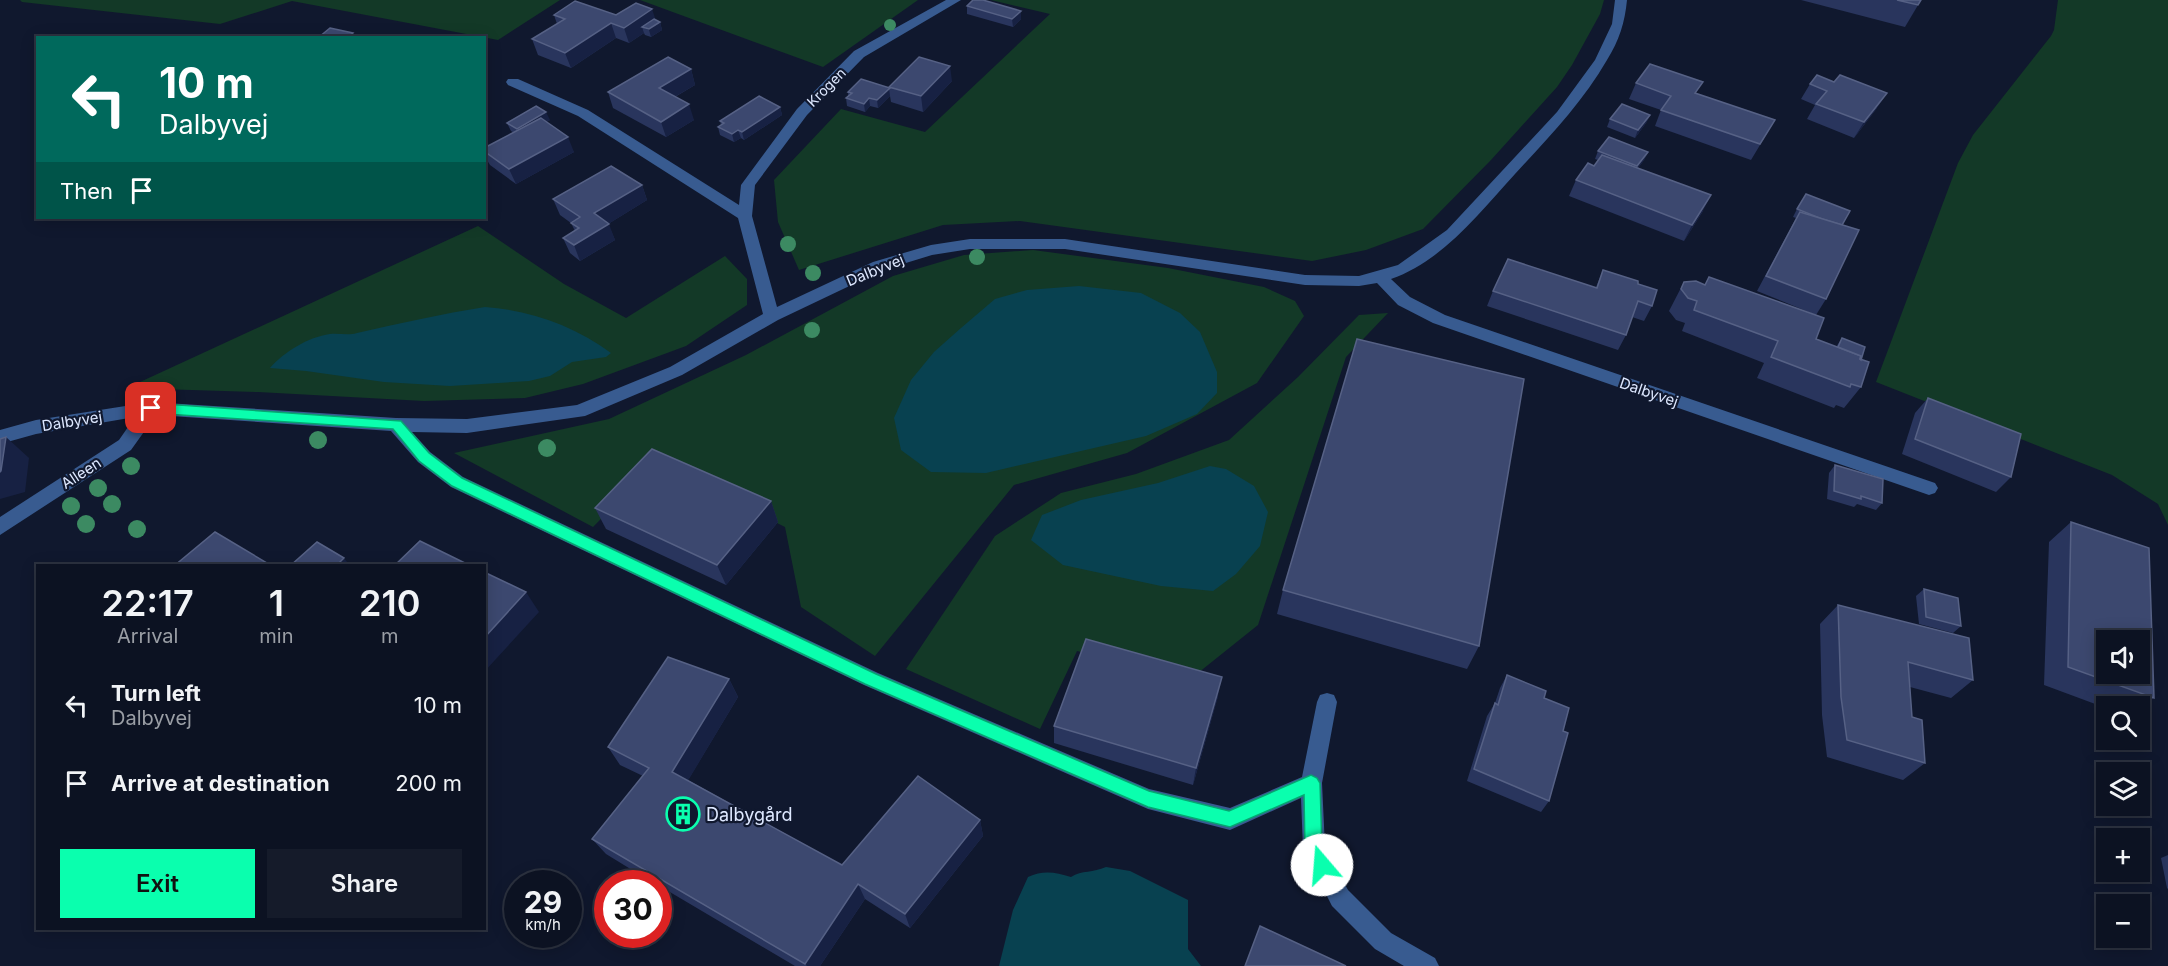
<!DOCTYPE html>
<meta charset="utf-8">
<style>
body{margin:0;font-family:Inter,sans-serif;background:#151b2a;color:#f1f3f6;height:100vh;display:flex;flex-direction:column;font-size:22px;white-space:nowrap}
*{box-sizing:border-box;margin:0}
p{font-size:20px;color:#9a9ea5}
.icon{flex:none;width:33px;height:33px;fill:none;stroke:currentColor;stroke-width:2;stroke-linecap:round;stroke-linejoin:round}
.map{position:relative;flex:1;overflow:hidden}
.sheet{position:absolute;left:36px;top:564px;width:450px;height:366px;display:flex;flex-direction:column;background:#0c1222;border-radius:0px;box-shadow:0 3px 15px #0003,0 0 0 2px #2c3240}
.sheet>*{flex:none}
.hud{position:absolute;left:36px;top:36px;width:450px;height:183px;border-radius:0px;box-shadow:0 3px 15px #0003,0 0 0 2px #2c3240;background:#00695c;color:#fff;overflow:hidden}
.controls{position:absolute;left:2096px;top:630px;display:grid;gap:12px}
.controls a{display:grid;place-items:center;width:54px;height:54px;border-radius:0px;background:#0c1222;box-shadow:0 3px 15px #0003,0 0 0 2px #2c3240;font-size:30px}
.speed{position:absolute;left:504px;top:870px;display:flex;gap:12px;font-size:30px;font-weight:700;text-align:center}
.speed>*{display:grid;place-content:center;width:78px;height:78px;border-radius:50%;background:#0c1222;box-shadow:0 3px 15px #0003,0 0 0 2px #2c3240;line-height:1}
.speed small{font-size:15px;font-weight:400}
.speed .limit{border:9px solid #d22;background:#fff;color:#111}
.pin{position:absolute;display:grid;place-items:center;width:51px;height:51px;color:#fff;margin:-26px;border-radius:12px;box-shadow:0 3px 9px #0006}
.me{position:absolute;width:66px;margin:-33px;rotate:342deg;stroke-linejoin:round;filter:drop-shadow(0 0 4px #0008)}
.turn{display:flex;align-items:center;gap:21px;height:126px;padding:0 24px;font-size:27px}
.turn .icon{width:78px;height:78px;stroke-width:2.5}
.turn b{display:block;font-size:42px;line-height:51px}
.then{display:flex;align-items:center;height:57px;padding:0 24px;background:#0003;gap:12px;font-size:22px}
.eta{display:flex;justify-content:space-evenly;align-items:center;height:102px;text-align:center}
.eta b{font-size:36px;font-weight:600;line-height:42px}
.primary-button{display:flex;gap:12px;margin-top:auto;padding:12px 24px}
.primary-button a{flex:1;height:69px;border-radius:0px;background:#0affae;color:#111;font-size:24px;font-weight:600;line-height:69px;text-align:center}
.primary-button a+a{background:#151b2a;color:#f1f3f6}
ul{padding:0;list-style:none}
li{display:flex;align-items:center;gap:18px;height:78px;padding:0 24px}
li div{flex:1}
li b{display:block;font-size:22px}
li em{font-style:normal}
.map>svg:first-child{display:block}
</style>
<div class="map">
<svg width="2168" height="966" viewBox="0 0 2168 966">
<rect width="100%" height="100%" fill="#10182e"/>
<g fill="#133927">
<path d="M 20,0 L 560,0 L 498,40 L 292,1 L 220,24 L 22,2 Z"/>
<path d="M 640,0 L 918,0 L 823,67 Z"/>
<path d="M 991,0 L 1604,0 L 1600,14 L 1572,65 L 1557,87 L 1491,160 L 1423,229 L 1366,250 L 1312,261 L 1020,221 L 943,225 L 799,270 L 778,222 L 774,180 L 841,109 L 925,132 L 1050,14 Z"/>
<path d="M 2058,0 L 2168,0 L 2168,525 L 2158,504 L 2112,475 L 1876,382 L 1958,163 L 1973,135 L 2051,36 L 2054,30 Z"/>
<path d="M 478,226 L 564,284 L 626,318 L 725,256 L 747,279 L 747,305 L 686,346 L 583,384 L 525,398 L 424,401 L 258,392 L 127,388 Z"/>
<path d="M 1033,250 L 1168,268 L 1264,287 L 1295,301 L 1304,316 L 1257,383 L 1127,453 L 1014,485 L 875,656 L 801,607 L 785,527 L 656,463 L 593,527 L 454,453 L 609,419 L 746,355 L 893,276 L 964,255 Z"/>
<path d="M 1388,313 L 1346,357 L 1258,625 L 1193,677 L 1077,651 L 1040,729 L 906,669 L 995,536 L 1061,493 L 1136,474 L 1229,440 L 1298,377 L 1359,315 Z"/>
</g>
<g fill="#084150">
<path d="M 1079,286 L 1141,293 L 1180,313 L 1200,332 L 1217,372 L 1217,393 L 1197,414 L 1146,436 L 986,473 L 931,472 L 901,450 L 894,418 L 911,380 L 934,352 L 961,328 L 995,299 L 1027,290 Z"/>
<path d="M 485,307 C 530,310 575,326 611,353 L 606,357 L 572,362 L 550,376 L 529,381 L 450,386 L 384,382 L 306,371 L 270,368 C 284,352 308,337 330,334 C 339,333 348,336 357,333 C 400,323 442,314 485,307 Z"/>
<path d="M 1210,466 L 1226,469 L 1254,486 L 1268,512 L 1260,546 L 1236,574 L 1213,591 L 1161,586 L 1063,565 L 1031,540 L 1042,515 L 1081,500 L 1158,483 Z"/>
<path d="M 1106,867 L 1130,871 L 1188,900 L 1188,949 L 1201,966 L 999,966 L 1013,910 L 1028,877 C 1043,870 1055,872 1071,877 C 1082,870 1093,873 1106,867 Z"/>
</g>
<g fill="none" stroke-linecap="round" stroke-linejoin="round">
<path fill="#385b90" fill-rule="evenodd" d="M 946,0 L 961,0 L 864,57 L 807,115 L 755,185 L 752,216 L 777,307 L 873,262 L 931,245 L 970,239 L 1065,239 L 1305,275 L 1359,276 L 1398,265 L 1447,230 L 1557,112 L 1595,60 L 1612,24 L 1615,0 L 1627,0 C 1625,22 1619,41 1607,60 C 1583,102 1548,138 1515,174 C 1479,213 1443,261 1391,279 L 1410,297 L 1445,315 L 1935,483 L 1938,488 L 1935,493 L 1929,495 L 1433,323 L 1398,305 L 1377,283 L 1359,286 L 1305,285 L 1065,249 L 970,249 L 932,255 L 883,270 L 778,320 L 682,375 L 585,416 L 467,433 L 412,432 L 430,452 L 463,477 L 878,673 L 1149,789 L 1230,808 L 1302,777 L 1317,702 L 1320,695 L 1327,693 L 1334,695 L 1337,702 L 1322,783 L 1325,847 L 1348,890 L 1391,933 L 1435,958 L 1439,966 L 1404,966 L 1375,949 L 1332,906 L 1303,849 L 1301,798 L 1230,830 L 1148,809 L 864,685 L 451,487 L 418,462 L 391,431 L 156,415 L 131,450 L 0,535 L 0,517 L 119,440 L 135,417 L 36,434 L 0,444 L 0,430 L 36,420 L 151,402 L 396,418 L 467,419 L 577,405 L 670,367 L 763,314 L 738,218 L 578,116 L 508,85 L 506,82 L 508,79 L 518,79 L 588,110 L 739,205 L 741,185 L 797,109 L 854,51 Z"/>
</g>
<g fill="#3c8a62">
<circle cx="890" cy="25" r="6"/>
<circle cx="788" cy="244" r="8"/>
<circle cx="977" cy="257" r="8"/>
<circle cx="813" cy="273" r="8"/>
<circle cx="812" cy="330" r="8"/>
<circle cx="318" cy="440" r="9"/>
<circle cx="547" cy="448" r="9"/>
<circle cx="131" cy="466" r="9"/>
<circle cx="98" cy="488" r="9"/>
<circle cx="112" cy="504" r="9"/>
<circle cx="71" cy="506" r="9"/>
<circle cx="86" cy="524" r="9"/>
<circle cx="137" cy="529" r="9"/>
</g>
<g fill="#29355d">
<path d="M 1801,0 L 1921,0 L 1905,27 Z"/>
<path d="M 967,6 L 1021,11 L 1021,19 L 1013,27 L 967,14 Z"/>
<path d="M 554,15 L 616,15 L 656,20 L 660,22 L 662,30 L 651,37 L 645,35 L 644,33 L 629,43 L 616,38 L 571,68 L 538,55 L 532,39 L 557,24 Z"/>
<path d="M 691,69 L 695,85 L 675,97 L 694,120 L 666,137 L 613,108 L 608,92 Z"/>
<path d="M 952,81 L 923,112 L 891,102 L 890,96 L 878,108 L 870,106 L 865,112 L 847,106 L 846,98 L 848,96 L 848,92 Z"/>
<path d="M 1636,83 L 1697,94 L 1775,120 L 1751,160 L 1655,126 L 1661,110 L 1629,99 Z"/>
<path d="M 1810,84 L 1877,108 L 1854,138 L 1807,119 L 1815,105 L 1801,99 Z"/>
<path d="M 780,107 L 782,115 L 744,140 L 741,138 L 734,142 L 720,135 L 718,127 L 721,125 L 720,121 Z"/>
<path d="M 1650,115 L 1646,123 L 1635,138 L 1607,127 L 1610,119 Z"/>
<path d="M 550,120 L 546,122 L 574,152 L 516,184 L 490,165 L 484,155 L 484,148 L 514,133 L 511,131 L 507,123 Z"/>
<path d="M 1598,151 L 1648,152 L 1644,160 L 1638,168 L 1703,211 L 1684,241 L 1569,196 L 1576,180 L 1594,166 L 1598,160 L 1595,159 Z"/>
<path d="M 642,185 L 647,200 L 608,224 L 615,240 L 580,261 L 570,253 L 563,238 L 575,231 L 571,223 L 560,215 L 553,199 Z"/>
<path d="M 1797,209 L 1842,225 L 1826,299 L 1816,315 L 1757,291 L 1796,218 L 1793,217 Z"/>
<path d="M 1603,270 L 1638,284 L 1652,306 L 1644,321 L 1632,317 L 1626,335 L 1618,350 L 1487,306 L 1493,291 L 1596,287 Z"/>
<path d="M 1684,282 L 1816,339 L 1836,347 L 1842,338 L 1861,360 L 1861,387 L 1844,408 L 1836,405 L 1834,408 L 1757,378 L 1764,363 L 1682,331 L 1685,323 L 1676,320 L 1669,311 Z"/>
<path d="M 1928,398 L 2011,477 L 1996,492 L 1902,454 L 1915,413 Z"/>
<path d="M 1835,465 L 1882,503 L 1876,510 L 1857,504 L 1854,507 L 1827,499 L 1829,473 Z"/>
<path d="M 771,501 L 778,522 L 726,585 L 606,529 L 595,508 Z"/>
<path d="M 2071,522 L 2154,698 L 2139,708 L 2139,706 L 2106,706 L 2106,708 L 2044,685 L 2049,542 Z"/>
<path d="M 1924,589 L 1961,626 L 1953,633 L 1919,624 L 1916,596 Z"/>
<path d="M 1283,590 L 1479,646 L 1467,669 L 1277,614 Z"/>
<path d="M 1838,605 L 1973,680 L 1951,698 L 1910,687 L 1912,717 L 1925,763 L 1903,780 L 1827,757 L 1822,715 L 1820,624 Z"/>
<path d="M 1507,675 L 1544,698 L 1563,731 L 1549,801 L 1541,812 L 1467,781 L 1487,716 L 1495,703 L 1500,688 Z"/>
<path d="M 729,679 L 738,697 L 688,780 L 842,865 L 980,820 L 983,836 L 910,928 L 865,899 L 820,966 L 795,966 L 658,885 L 658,884 L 655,884 L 606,854 L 592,839 L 643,776 L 620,765 L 608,747 Z"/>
<path d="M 1218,696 L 1193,785 L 1054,743 L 1054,726 Z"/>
<path d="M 2168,855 L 2168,889 L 2167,888 L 2161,858 Z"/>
</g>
<g fill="#172143">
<path d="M 652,9 L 657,24 L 660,22 L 662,30 L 651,37 L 649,30 L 642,27 L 644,33 L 629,43 L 624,28 Z"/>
<path d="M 1021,11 L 1021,19 L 1013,27 L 1012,19 Z"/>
<path d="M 611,23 L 616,38 L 571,68 L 565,53 Z"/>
<path d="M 353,33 L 356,38 L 348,38 Z"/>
<path d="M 950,66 L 952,81 L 923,112 L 921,96 Z"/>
<path d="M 691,69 L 695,85 L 664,103 L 659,88 Z"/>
<path d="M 889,88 L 890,96 L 878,108 L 877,100 Z"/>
<path d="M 1887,93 L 1877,108 L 1854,138 L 1864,122 Z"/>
<path d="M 869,98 L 870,106 L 865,112 L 864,104 Z"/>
<path d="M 689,104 L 694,120 L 666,137 L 661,122 Z"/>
<path d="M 780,107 L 782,115 L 744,140 L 742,132 Z"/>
<path d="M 546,112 L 550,120 L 521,137 L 517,129 Z"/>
<path d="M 1650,115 L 1646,123 L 1635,138 L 1638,130 Z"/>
<path d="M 738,130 L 741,138 L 734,142 L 732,134 Z"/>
<path d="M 568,137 L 574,152 L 516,184 L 509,169 Z"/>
<path d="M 1648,152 L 1644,160 L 1634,174 L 1637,166 Z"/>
<path d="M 642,185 L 647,200 L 600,229 L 594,213 Z"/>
<path d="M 1711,195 L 1703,211 L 1684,241 L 1692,225 Z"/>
<path d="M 609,224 L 615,240 L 580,261 L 574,245 Z"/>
<path d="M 6,437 L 29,458 L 25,492 L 0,499 L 0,472 Z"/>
<path d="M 771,501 L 778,522 L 726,585 L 717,565 Z"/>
<path d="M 344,558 L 350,566 L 336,566 Z"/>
<path d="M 526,592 L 539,612 L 484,672 L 484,638 Z"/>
<path d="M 1222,677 L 1218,696 L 1193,785 L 1196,768 Z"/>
<path d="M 729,679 L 738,697 L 683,789 L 672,772 Z"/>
<path d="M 980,820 L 983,836 L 910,928 L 905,914 Z"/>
<path d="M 858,884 L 865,899 L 820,966 L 807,966 L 805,964 Z"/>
</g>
<g fill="#3c486f" stroke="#566185" stroke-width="1.5" fill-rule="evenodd">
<path d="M 973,0 L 983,0 L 1021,11 L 1012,19 L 967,6 Z"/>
<path d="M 1897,0 L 1921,0 L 1918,5 Z"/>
<path d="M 575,1 L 616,15 L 636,3 L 652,9 L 624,28 L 611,23 L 565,53 L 532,39 L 565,19 L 554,15 Z"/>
<path d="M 654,19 L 660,22 L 649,29 L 642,27 Z"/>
<path d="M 330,28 L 353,33 L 348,38 L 319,37 Z"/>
<path d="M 668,57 L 691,69 L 659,88 L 689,104 L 661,122 L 608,92 Z"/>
<path d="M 919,57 L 950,66 L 921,96 L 889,87 Z"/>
<path d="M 1650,64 L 1703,82 L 1695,93 L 1775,120 L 1760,144 L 1661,110 L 1671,96 L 1636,83 Z"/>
<path d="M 1817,75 L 1834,82 L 1840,75 L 1887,93 L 1864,122 L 1816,104 L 1827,91 L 1810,84 Z"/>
<path d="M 861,79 L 890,88 L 877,100 L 869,98 L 864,104 L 846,98 L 852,93 L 848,92 Z"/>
<path d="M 759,96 L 780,107 L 742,132 L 738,130 L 732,134 L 718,127 L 724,123 L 720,121 Z"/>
<path d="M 1622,104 L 1650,115 L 1638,130 L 1610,119 Z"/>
<path d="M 536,106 L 546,112 L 517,129 L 507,123 Z"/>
<path d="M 541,118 L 568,137 L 509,169 L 484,151 L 484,148 Z"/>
<path d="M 1609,137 L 1648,152 L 1637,166 L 1598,151 Z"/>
<path d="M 1602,155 L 1711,195 L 1692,225 L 1576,180 L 1588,163 L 1594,166 Z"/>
<path d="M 611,166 L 642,185 L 594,213 L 609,224 L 574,245 L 563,238 L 579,228 L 571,223 L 580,217 L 553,199 Z"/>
<path d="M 1806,194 L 1850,211 L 1842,225 L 1822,219 L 1797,209 Z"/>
<path d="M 1800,212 L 1859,230 L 1826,299 L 1766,276 Z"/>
<path d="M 1508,259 L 1597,288 L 1603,270 L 1638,281 L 1638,284 L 1657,290 L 1652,306 L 1638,301 L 1626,335 L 1493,291 Z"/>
<path d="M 1709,277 L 1824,318 L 1816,339 L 1861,356 L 1860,359 L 1869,362 L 1861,387 L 1851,384 L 1850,387 L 1771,357 L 1778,341 L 1694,310 L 1697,301 L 1688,298 L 1681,289 L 1684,282 L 1696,281 L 1705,285 Z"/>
<path d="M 1842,338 L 1865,347 L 1861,360 L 1860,359 L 1861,356 L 1838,347 Z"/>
<path d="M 1357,339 L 1524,379 L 1479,646 L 1283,590 Z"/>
<path d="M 1928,398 L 2021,434 L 2011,477 L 1915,439 Z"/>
<path d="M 6,437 L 1,471 L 0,472 L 0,439 Z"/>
<path d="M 652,449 L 771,501 L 717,565 L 595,508 Z"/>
<path d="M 1835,465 L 1883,479 L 1882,503 L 1861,496 L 1861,499 L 1834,491 Z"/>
<path d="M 2071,522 L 2149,548 L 2154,698 L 2068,667 ZM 2106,640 L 2139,640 L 2139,674 L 2106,674 Z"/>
<path d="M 215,532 L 272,566 L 174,566 Z"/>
<path d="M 420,541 L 471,566 L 394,566 Z"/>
<path d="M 317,542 L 344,558 L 336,566 L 290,566 Z"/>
<path d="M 484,572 L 526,592 L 484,638 Z"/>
<path d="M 1924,589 L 1958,598 L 1961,626 L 1926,617 Z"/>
<path d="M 1838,605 L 1969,638 L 1973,680 L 1908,662 L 1912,717 L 1922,720 L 1925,763 L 1847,740 L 1841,697 Z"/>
<path d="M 1086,639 L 1222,677 L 1196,768 L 1054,726 Z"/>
<path d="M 668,657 L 729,679 L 672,772 L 842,865 L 918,776 L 980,820 L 905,914 L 858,884 L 805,964 L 592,839 L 649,768 L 608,747 Z"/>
<path d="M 1507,675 L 1546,691 L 1544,698 L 1569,708 L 1563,731 L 1568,733 L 1549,801 L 1474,769 L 1495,703 L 1498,705 Z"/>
<path d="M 1260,926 L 1346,966 L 1245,966 Z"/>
</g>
<path fill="#0affae" stroke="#06a671" stroke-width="1.5" d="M 151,403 L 401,421 L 429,453 L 462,478 L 876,674 L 1149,791 L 1229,811 L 1311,775 L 1317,778 L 1320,783 L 1322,847 L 1331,865 L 1328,871 L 1322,873 L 1316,871 L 1305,849 L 1304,795 L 1230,827 L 1148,807 L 865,684 L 452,486 L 419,461 L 393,429 L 151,413 L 144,408 Z"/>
<defs>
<g id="building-ring" transform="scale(1.725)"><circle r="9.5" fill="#10182e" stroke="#0affae" stroke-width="1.5"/><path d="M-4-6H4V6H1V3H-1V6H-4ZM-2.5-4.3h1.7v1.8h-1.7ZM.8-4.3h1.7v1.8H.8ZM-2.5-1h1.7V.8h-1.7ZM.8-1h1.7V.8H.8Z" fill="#0affae"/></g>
</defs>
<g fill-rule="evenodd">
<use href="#building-ring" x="683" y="814"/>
</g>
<g text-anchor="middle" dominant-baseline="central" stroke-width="4.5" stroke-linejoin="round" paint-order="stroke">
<g font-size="14" fill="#dee8ff" stroke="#10182e">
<text transform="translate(826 87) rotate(-45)">Krogen</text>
</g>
<g font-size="15" fill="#dee8ff" stroke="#10182e">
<text transform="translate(875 270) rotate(-22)">Dalbyvej</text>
<text transform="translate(1649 392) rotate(19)">Dalbyvej</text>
<text transform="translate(72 421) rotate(-9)">Dalbyvej</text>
<text transform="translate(81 473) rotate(-33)">Alleen</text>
</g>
<g font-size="18" fill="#dee8ff" stroke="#10182e" text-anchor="start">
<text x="706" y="814">Dalbygård</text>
</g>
</g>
</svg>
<div class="controls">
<a><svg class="icon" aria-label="sound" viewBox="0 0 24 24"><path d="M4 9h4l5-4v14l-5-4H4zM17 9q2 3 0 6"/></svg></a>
<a><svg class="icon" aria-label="search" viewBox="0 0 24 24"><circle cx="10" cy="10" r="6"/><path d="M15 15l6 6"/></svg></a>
<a><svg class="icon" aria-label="layers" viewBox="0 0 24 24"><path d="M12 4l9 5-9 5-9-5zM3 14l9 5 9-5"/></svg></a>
<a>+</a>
<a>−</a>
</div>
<div class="speed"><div>29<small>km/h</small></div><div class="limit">30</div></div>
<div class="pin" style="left:151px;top:408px;background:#d93025"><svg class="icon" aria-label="arrive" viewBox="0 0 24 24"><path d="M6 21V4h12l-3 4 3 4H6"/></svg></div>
<svg class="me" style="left:1322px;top:865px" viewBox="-20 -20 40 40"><circle r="19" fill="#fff"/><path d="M0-13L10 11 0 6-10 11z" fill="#0affae"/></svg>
<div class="hud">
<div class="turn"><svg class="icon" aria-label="left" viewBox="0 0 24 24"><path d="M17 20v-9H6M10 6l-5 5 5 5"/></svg><div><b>10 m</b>Dalbyvej</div></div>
<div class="then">Then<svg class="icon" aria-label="arrive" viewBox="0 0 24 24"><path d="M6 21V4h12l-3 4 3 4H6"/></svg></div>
</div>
<section class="sheet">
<div class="eta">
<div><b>22:17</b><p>Arrival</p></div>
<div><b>1</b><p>min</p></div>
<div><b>210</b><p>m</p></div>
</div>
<ul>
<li><svg class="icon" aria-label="left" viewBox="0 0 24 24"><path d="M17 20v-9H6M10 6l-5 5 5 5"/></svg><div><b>Turn left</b><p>Dalbyvej</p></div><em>10 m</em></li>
<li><svg class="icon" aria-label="arrive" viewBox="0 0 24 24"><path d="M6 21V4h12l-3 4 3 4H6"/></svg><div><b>Arrive at destination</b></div><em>200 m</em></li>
</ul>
<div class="primary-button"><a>Exit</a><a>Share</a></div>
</section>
</div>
